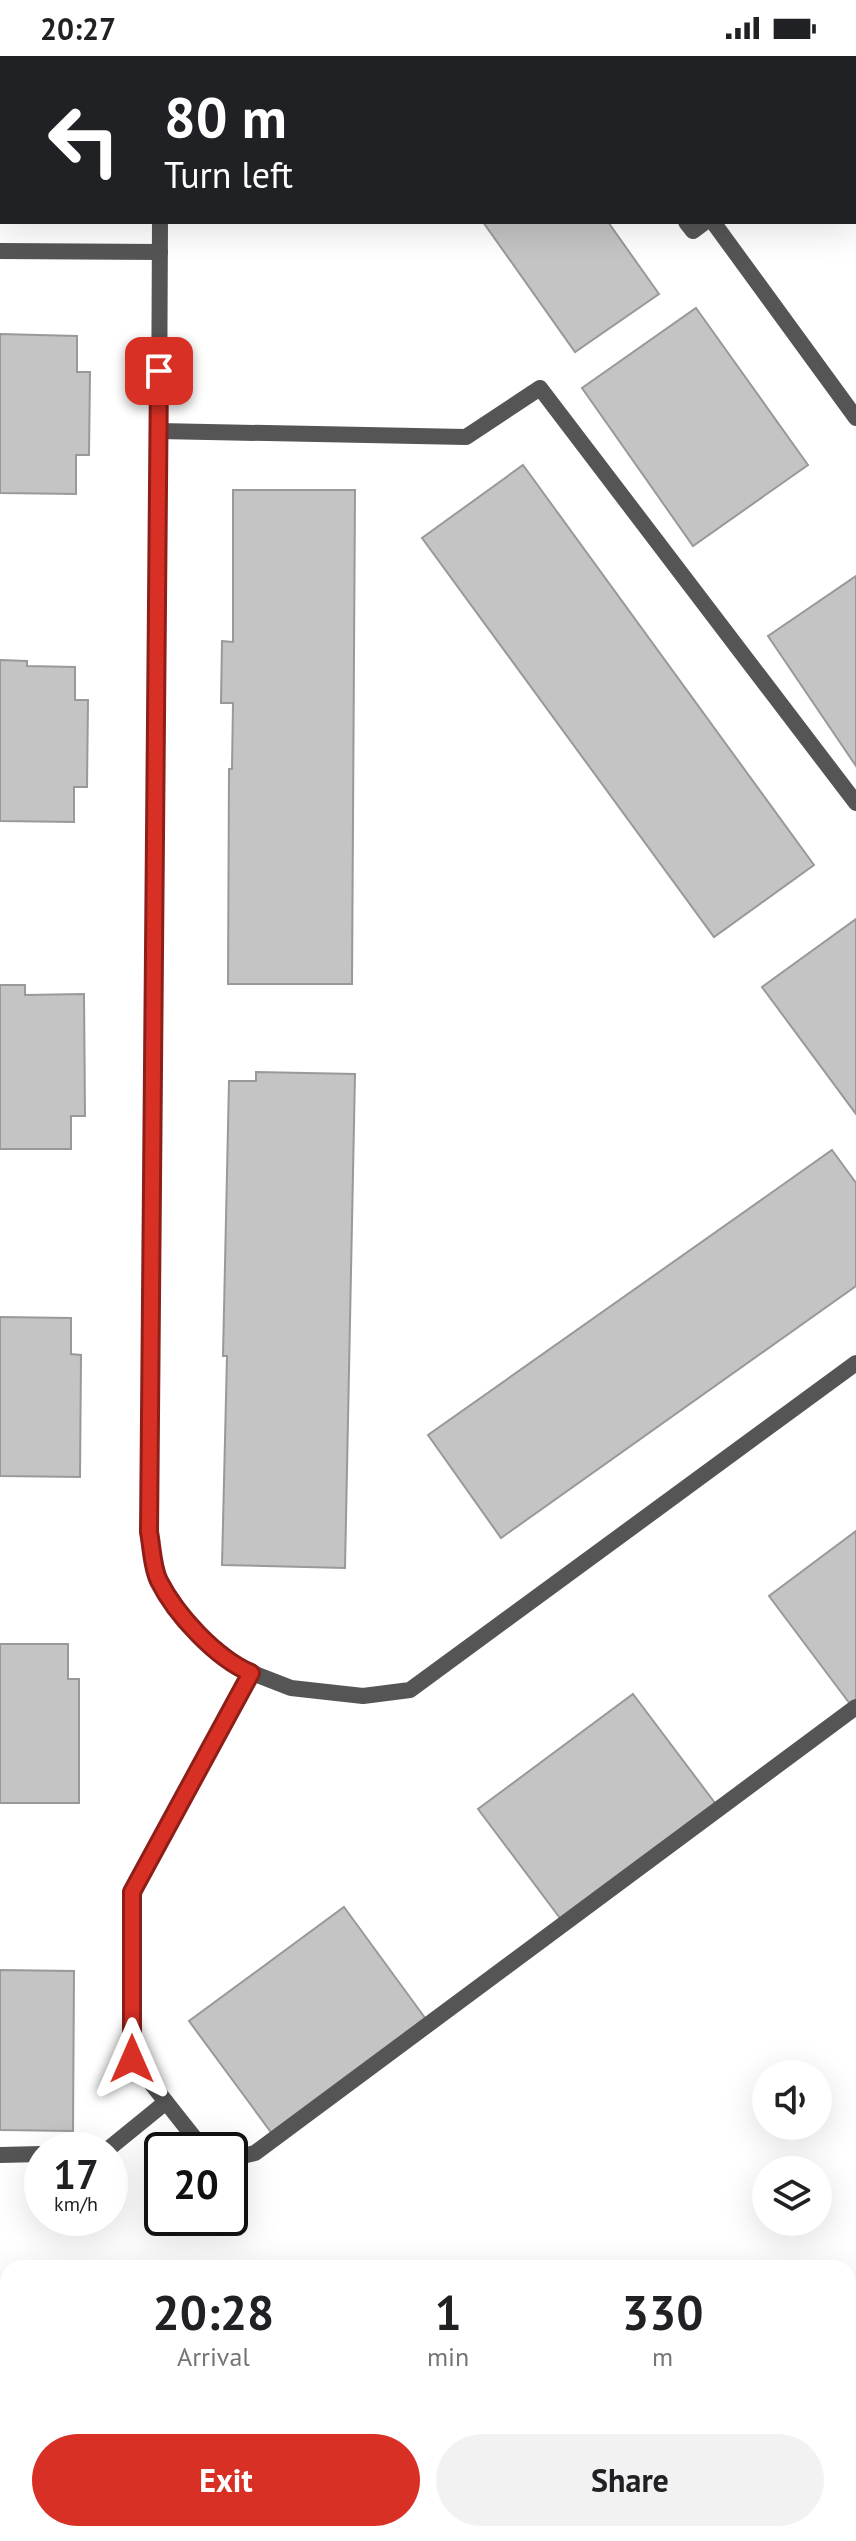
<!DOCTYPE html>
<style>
body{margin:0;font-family:"PT Sans",sans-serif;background:#f2f2f2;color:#202124;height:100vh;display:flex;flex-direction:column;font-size:30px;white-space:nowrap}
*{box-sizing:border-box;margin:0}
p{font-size:26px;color:#757577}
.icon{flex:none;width:44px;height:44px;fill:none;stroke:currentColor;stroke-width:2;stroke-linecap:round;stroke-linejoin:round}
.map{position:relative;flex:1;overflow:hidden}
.details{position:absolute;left:0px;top:2204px;width:856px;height:282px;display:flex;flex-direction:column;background:#fff;border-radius:24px 24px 0 0;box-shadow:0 8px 32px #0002}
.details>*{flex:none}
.guide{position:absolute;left:0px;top:0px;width:856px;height:168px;box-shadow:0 8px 32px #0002;background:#202124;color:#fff;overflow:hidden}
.controls{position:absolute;left:752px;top:2004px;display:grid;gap:16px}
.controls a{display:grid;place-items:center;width:80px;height:80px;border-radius:50%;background:#fff;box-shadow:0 8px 32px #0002;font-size:40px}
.speed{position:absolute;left:24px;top:2076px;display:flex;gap:16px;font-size:40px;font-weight:700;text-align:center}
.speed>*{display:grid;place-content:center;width:104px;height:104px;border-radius:50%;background:#fff;box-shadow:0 8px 32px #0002;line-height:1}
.speed small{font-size:20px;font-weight:400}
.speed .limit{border:4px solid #111;border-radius:12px;background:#fff;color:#111}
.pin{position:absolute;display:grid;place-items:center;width:68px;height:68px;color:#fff;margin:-34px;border-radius:16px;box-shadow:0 4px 12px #0006}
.me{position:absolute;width:88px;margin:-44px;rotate:0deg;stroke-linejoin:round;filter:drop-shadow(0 0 6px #0008)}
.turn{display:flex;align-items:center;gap:28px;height:168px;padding:0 32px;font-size:36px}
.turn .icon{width:104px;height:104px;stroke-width:2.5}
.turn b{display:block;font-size:56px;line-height:68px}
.eta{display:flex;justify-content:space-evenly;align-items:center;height:136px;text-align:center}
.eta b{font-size:48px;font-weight:700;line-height:56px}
.button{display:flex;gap:16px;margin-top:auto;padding:16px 32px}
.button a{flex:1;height:92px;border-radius:48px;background:#d93025;color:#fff;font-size:32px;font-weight:700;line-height:92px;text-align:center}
.button a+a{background:#f2f2f2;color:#202124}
.status{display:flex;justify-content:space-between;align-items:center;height:56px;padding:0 40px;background:#fff;direction:ltr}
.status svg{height:22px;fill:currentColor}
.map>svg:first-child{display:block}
</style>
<div class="status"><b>20:27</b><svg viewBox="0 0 49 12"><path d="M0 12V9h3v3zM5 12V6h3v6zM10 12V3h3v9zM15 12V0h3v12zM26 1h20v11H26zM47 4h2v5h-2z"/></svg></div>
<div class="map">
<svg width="856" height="2485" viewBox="0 0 856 2485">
<rect width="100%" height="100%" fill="#fff"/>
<g fill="#c4c4c4" stroke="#999" stroke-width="2">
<path d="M 0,0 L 92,0 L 92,2 L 2,2 L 2,111 L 0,111 Z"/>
<path d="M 483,166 L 608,166 L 659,238 L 575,296 Z"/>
<path d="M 696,252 L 808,409 L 693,490 L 582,332 Z"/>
<path d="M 0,278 L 77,280 L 77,316 L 90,316 L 89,399 L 76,399 L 76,438 L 0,437 Z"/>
<path d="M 523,409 L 814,809 L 714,881 L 422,482 Z"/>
<path d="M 233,434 L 355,434 L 352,928 L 228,928 L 229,713 L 232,713 L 233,647 L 221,647 L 222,585 L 233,586 Z"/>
<path d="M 856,520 L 856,710 L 768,580 Z"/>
<path d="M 0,604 L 27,605 L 27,610 L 75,611 L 75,644 L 88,644 L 87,731 L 74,731 L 74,766 L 0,765 Z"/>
<path d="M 856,863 L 856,1058 L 762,931 Z"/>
<path d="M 0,929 L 25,929 L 25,939 L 84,938 L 85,1060 L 71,1060 L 71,1093 L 0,1093 Z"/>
<path d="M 256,1016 L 355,1018 L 345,1512 L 222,1509 L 227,1300 L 223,1300 L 229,1025 L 256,1025 Z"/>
<path d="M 832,1094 L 856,1127 L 856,1230 L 501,1482 L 428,1379 Z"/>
<path d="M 0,1261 L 71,1262 L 71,1298 L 81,1299 L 80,1421 L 0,1420 Z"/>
<path d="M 856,1475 L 856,1650 L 853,1652 L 769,1540 Z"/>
<path d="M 0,1588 L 68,1588 L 68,1623 L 79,1623 L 79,1747 L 0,1747 Z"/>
<path d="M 633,1638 L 718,1751 L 563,1866 L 478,1753 Z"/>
<path d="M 344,1851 L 428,1966 L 273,2079 L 189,1965 Z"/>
<path d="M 0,1914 L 74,1915 L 73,2075 L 0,2074 Z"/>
</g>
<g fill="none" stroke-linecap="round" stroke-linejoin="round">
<g stroke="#dbdbdb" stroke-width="22">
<g id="primary">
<path d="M 748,0 L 749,2"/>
<path d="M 854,145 L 856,148"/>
</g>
</g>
<g stroke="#555" stroke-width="16">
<path d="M 162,2 L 162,0"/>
<path d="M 160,166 L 159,375 L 466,381 L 540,332 L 856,747"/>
<path d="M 686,166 L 693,175 L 705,166"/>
<path d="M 713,166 L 856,362"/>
<path d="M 0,195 L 160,196"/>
<path d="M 159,375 L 149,1476 L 158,1523 L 194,1575 L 242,1613 L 291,1632 L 363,1640 L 410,1634 L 856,1307"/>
<path d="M 107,2094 L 166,2046"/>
<path d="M 204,2094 L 132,2003 L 132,1836 L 251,1617"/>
<path d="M 0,2099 L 42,2098"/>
<path d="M 230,2103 L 255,2097 L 856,1651"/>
</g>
<use href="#primary" stroke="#000" stroke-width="20"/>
</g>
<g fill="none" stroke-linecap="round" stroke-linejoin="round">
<g stroke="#8d1f18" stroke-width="20">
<path id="route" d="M 132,2003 L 132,1836 L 251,1617 C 216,1602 176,1559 159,1525 C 152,1511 152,1491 149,1476 L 159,315"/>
</g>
<use href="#route" stroke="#d93025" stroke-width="14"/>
</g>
</svg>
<div class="controls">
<a><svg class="icon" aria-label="sound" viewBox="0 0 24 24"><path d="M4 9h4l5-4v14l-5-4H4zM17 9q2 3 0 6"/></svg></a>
<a><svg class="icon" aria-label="layers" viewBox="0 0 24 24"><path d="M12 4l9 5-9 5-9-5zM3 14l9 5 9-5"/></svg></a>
</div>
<div class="speed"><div>17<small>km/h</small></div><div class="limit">20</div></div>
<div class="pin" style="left:159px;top:315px;background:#d93025"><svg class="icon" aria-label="arrive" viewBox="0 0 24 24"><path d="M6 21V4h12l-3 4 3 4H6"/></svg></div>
<svg class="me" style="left:132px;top:2003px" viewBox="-20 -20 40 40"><path d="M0-17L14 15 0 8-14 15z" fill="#d93025" stroke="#fff" stroke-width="4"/></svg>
<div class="guide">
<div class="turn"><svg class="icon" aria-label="left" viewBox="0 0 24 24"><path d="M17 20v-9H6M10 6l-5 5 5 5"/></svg><div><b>80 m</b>Turn left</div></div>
</div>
<section class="details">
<div class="eta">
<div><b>20:28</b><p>Arrival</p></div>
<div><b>1</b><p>min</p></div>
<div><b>330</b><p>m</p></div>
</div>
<div class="button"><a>Exit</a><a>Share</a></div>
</section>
</div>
